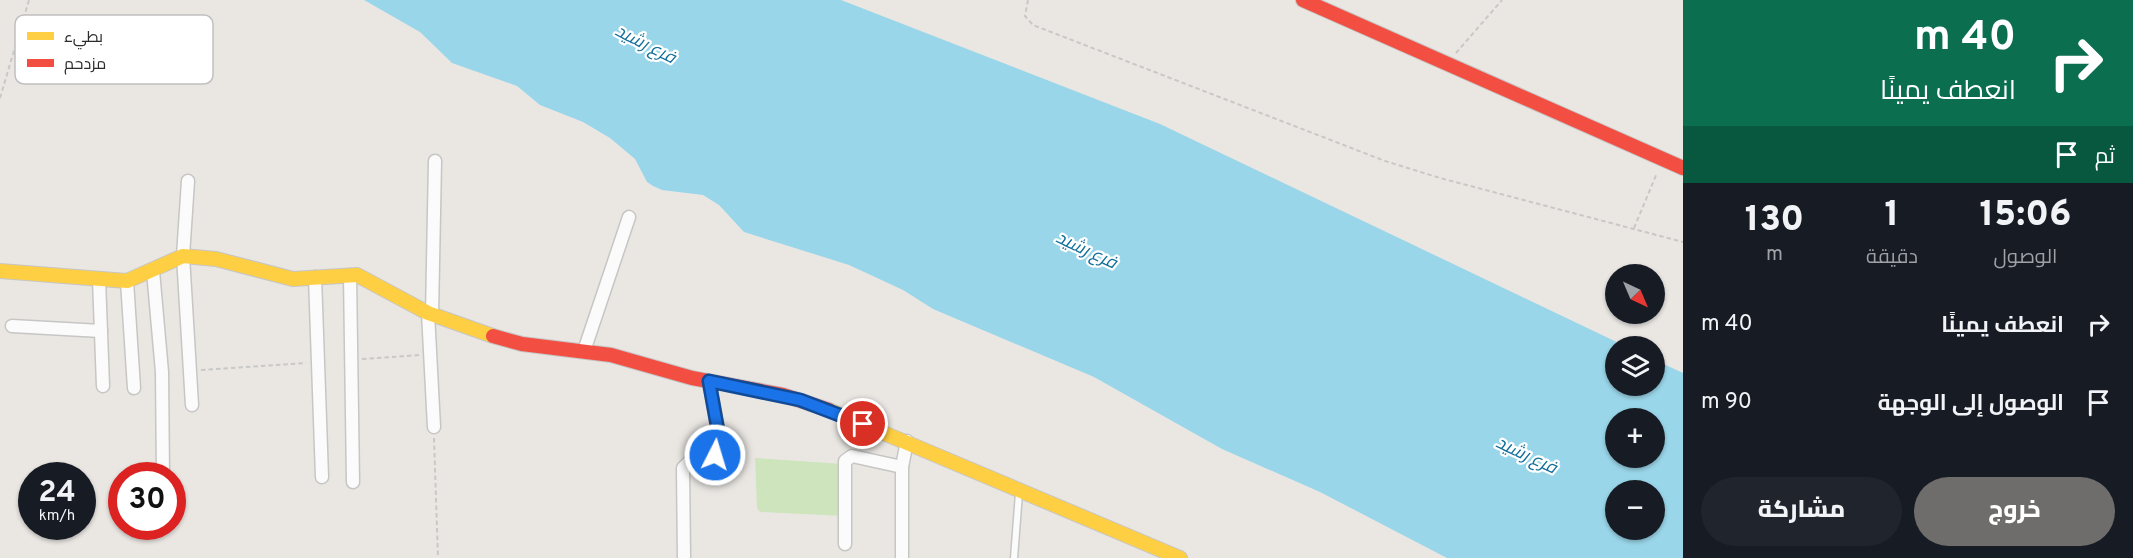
<!DOCTYPE html>
<html lang="ar">
<meta charset="utf-8">
<style>
body{margin:0;font-family:Overpass,Cairo,sans-serif;background:#20242c;color:#f1f3f6;direction:rtl;height:100vh;display:flex;flex-direction:column;font-size:22px;white-space:nowrap}
*{box-sizing:border-box;margin:0}
p{font-size:20px;color:#9ea1a6}
.icon{flex:none;width:33px;height:33px;fill:none;stroke:currentColor;stroke-width:2;stroke-linecap:round;stroke-linejoin:round}
.map{position:relative;flex:1;overflow:hidden;direction:ltr}
.side{display:flex;flex-direction:column;background:#171b24;width:450px}
.side>*{flex:none}
.guide{background:#0b6e4f;color:#fff;overflow:hidden}
.needle{width:39px;rotate:136deg}
.controls{position:absolute;left:1605px;top:264px;display:grid;gap:12px}
.controls a{display:grid;place-items:center;width:60px;height:60px;border-radius:50%;background:#171b24;box-shadow:0 2px 4px #0004;font-size:30px}
.speed{position:absolute;left:18px;top:462px;display:flex;gap:12px;font-size:30px;font-weight:700;text-align:center}
.speed>*{display:grid;place-content:center;width:78px;height:78px;border-radius:50%;background:#171b24;box-shadow:0 2px 4px #0004;line-height:1}
.speed small{font-size:15px;font-weight:400}
.speed .limit{border:9px solid #d22;background:#fff;color:#111}
.pin{position:absolute;display:grid;place-items:center;width:51px;height:51px;color:#fff;margin:-26px;border:3px solid #fff;border-radius:50%;box-shadow:0 2px 6px #0007}
.me{position:absolute;width:66px;margin:-33px;rotate:5deg;stroke-linejoin:round;filter:drop-shadow(0 0 4px #0008)}
.turn{display:flex;align-items:center;gap:21px;height:126px;padding:0 18px;font-size:27px}
.turn .icon{width:78px;height:78px;stroke-width:2.5}
.turn b{display:block;font-size:42px;line-height:51px}
.then{display:flex;align-items:center;height:57px;padding:0 18px;background:#0003;gap:12px;font-size:22px}
.eta{display:flex;justify-content:space-evenly;align-items:center;height:102px;text-align:center}
.eta b{font-size:36px;font-weight:800;line-height:42px}
.cta{display:flex;gap:12px;margin-top:auto;padding:12px 18px}
.cta a{flex:1;height:69px;border-radius:36px;background:#6e6d6c;color:#fff;font-size:24px;font-weight:800;line-height:69px;text-align:center}
.cta a+a{background:#20242c;color:#f1f3f6}
ul{padding:0;list-style:none}
li{display:flex;align-items:center;gap:18px;height:78px;padding:0 18px}
li div{flex:1}
li b{display:block;font-size:22px}
li em{font-style:normal}
main{display:flex;flex:1;min-height:0}
.map>svg:first-child{display:block}
</style>
<main>
<section class="side">
<div class="guide">
<div class="turn"><svg class="icon" aria-label="right" viewBox="0 0 24 24"><path d="M7 20v-9h11M14 6l5 5-5 5"/></svg><div><b>40 m</b>انعطف يمينًا</div></div>
<div class="then">ثم<svg class="icon" aria-label="arrive" viewBox="0 0 24 24"><path d="M6 21V4h12l-3 4 3 4H6"/></svg></div>
</div>
<div class="eta">
<div><b>15:06</b><p>الوصول</p></div>
<div><b>1</b><p>دقيقة</p></div>
<div><b>130</b><p>m</p></div>
</div>
<ul>
<li><svg class="icon" aria-label="right" viewBox="0 0 24 24"><path d="M7 20v-9h11M14 6l5 5-5 5"/></svg><div><b>انعطف يمينًا</b></div><em>40 m</em></li>
<li><svg class="icon" aria-label="arrive" viewBox="0 0 24 24"><path d="M6 21V4h12l-3 4 3 4H6"/></svg><div><b>الوصول إلى الوجهة</b></div><em>90 m</em></li>
</ul>
<div class="cta"><a>خروج</a><a>مشاركة</a></div>
</section>
<div class="map">
<svg width="1683" height="558" viewBox="0 0 1683 558">
<rect width="100%" height="100%" fill="#eae7e3"/>
<path fill="#cde4bd" d="M 755,458 L 843,464 L 843,516 L 760,512 L 757,508 Z"/>
<path fill="#9ad6e9" fill-rule="evenodd" d="M 364,0 L 841,0 L 1160,124 L 1625,346 L 1616,346 L 1616,386 L 1654,386 L 1655,360 L 1683,373 L 1683,558 L 1447,558 L 1320,492 L 1222,449 L 1094,377 L 933,309 L 903,290 L 849,265 L 744,232 L 719,205 L 703,195 L 662,190 L 653,186 L 647,182 L 635,159 L 610,138 L 583,122 L 540,105 L 517,86 L 452,63 L 420,32 ZM 1616,418 L 1654,418 L 1654,458 L 1616,458 ZM 1616,490 L 1654,490 L 1654,530 L 1616,530 Z"/>
<g fill="none" stroke-linecap="round" stroke-linejoin="round">
<g stroke="#c6c6c5" stroke-width="9">
<path id="lane" d="M 1014,558 L 1019,493"/>
</g>
<g stroke="#c6c6c5" stroke-width="15">
<g id="street">
<path d="M 188,181 L 183,256 L 192,405"/>
<path d="M 153,271 L 162,372 L 163,476"/>
<path d="M 350,275 L 353,482"/>
<path d="M 315,277 L 322,477"/>
<path d="M 99,279 L 103,386"/>
<path d="M 127,281 L 134,388"/>
<path d="M 428,313 L 434,427"/>
<path d="M 432,315 L 435,161"/>
<path d="M 12,326 L 101,331"/>
<path d="M 584,351 L 629,217"/>
<path d="M 845,544 L 845,461 L 852,456 L 902,467"/>
<path d="M 684,558 L 683,468 L 689,462 L 715,455 L 721,447 L 709,381"/>
<path d="M 902,558 L 902,467 L 907,441"/>
</g>
</g>
<g stroke="#c6c6c5" stroke-width="16">
<g id="slow">
<path d="M 0,271 L 127,281 L 183,256 L 216,259 L 293,279 L 357,275 L 428,313 L 493,336"/>
<path d="M 829,410 L 1180,558"/>
</g>
</g>
<g stroke="#c6c6c5" stroke-width="16">
<g id="jam">
<path d="M 1303,0 L 1683,168"/>
<path d="M 493,336 L 522,344 L 611,355 L 692,378 L 783,395 L 829,410"/>
</g>
</g>
<g stroke="#c8c8c7" stroke-width="2" stroke-dasharray="4.5 3" stroke-linecap="butt">
<path d="M 1028,0 L 1025,16 L 1033,25 L 1385,161 L 1440,178 L 1683,242"/>
<path d="M 1456,53 L 1502,0"/>
<path d="M 0,98 L 29,0"/>
<path d="M 1634,228 L 1657,173"/>
<path d="M 362,359 L 420,355"/>
<path d="M 201,370 L 306,363"/>
<path d="M 434,438 L 438,558"/>
</g>
<use href="#lane" stroke="#fcfbfb" stroke-width="6"/>
<use href="#street" stroke="#fcfbfb" stroke-width="12"/>
<use href="#slow" stroke="#ffcf43" stroke-width="14"/>
<use href="#jam" stroke="#f24e42" stroke-width="14"/>
</g>
<g fill="none" stroke-linecap="round" stroke-linejoin="round">
<g stroke="#114b97" stroke-width="15">
<path id="route" d="M 715,455 L 721,447 L 709,381 L 800,400 L 863,424"/>
</g>
<use href="#route" stroke="#1a73e8" stroke-width="10"/>
</g>
<g text-anchor="middle" dominant-baseline="central" stroke-width="4.5" stroke-linejoin="round" paint-order="stroke">
<g font-size="18" font-style="italic" fill="#126e9b" stroke="#fff">
<text transform="translate(645 45) rotate(27)">فرع رشيد</text>
<text transform="translate(1086 251) rotate(25)">فرع رشيد</text>
<text transform="translate(1526 456) rotate(25)">فرع رشيد</text>
</g>
</g>
<rect x="15" y="15" width="198" height="69" rx="9" fill="#fff" stroke="#c0c0c0" stroke-width="1.5"/>
<rect x="27" y="32" width="27" height="8" fill="#ffcf43"/>
<rect x="27" y="59" width="27" height="8" fill="#f24e42"/>
<g font-size="16" fill="#2c2c2c">
<text x="64" y="42">بطيء</text>
<text x="64" y="69">مزدحم</text>
</g>
</svg>
<div class="controls">
<a><svg class="needle" viewBox="-14 -14 28 28"><path d="M0-13l5 13h-10z" fill="#e53935"/><path d="M0 13l5-13h-10z" fill="#9ea1a6"/></svg></a>
<a><svg class="icon" aria-label="layers" viewBox="0 0 24 24"><path d="M12 4l9 5-9 5-9-5zM3 14l9 5 9-5"/></svg></a>
<a>+</a>
<a>−</a>
</div>
<div class="speed"><div>24<small>km/h</small></div><div class="limit">30</div></div>
<div class="pin" style="left:863px;top:424px;background:#d93025"><svg class="icon" aria-label="arrive" viewBox="0 0 24 24"><path d="M6 21V4h12l-3 4 3 4H6"/></svg></div>
<svg class="me" style="left:715px;top:455px" viewBox="-20 -20 40 40"><circle r="17" fill="#1a73e8" stroke="#fff" stroke-width="3"/><path d="M0-11L8 9 0 5-8 9z" fill="#fff"/></svg>
</div>
</main>
